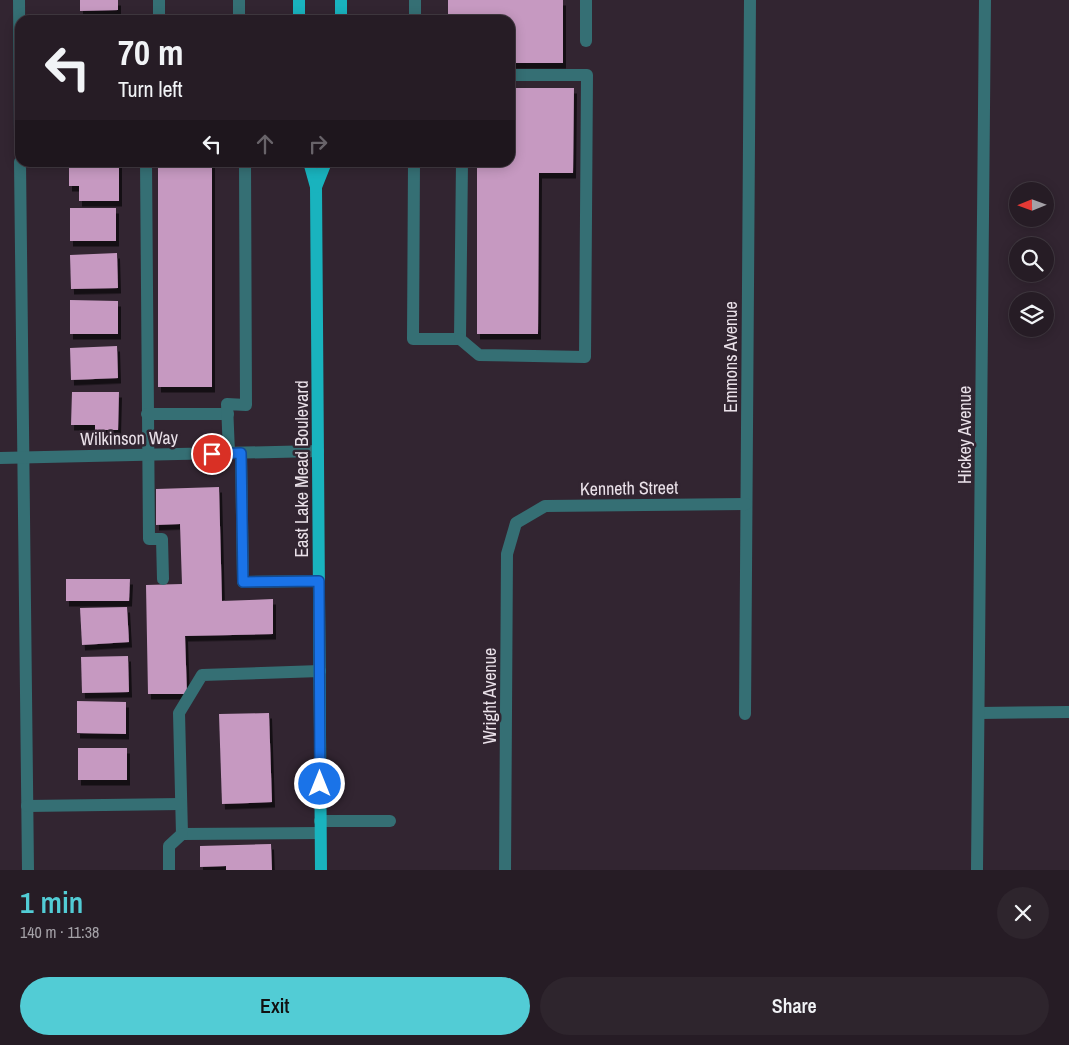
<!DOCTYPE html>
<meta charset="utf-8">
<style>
body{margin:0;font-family:"Archivo Narrow",sans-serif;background:#2e252d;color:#f1f3f6;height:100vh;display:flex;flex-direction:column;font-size:19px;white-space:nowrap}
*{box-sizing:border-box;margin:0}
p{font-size:16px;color:#a4a1a7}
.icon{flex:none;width:28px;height:28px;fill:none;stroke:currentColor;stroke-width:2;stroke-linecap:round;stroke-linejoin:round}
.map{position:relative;height:870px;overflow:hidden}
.details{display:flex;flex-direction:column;background:#261c25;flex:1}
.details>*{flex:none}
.top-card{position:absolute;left:15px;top:15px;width:500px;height:152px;border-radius:15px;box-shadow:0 2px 12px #0003,0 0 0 1px #423a42;background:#261c25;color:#f1f3f6;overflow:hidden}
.needle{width:32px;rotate:269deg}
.controls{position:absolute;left:1009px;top:182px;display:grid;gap:10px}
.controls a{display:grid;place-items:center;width:45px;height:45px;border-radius:50%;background:#261c25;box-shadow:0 2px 12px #0003,0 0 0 1px #423a42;font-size:25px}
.pin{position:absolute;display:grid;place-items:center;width:42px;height:42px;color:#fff;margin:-21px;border:2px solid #fff;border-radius:50%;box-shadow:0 1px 5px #0007}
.me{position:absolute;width:55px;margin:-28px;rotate:0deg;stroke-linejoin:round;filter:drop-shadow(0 0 4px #0008)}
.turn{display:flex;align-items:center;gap:18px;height:105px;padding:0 20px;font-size:22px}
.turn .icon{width:65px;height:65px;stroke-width:2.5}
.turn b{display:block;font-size:35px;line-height:42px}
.lanes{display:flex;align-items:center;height:48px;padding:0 20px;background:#0003;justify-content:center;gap:25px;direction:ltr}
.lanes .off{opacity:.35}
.round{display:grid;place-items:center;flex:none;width:52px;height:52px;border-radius:26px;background:#2e252d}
.headline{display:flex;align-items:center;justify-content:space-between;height:85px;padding:0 20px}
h1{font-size:30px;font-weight:600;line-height:38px;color:#52ccd5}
.cta{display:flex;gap:10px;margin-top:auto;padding:10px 20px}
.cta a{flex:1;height:58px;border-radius:30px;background:#52ccd5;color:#111;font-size:20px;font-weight:600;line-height:58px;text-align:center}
.cta a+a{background:#2e252d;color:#f1f3f6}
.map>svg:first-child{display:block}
</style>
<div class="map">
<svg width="1069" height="870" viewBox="0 0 1069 870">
<defs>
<filter id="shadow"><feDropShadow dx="3" dy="5.5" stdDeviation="0" flood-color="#0009"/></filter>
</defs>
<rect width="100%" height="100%" fill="#322531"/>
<g fill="#c699c1" filter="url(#shadow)">
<path d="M 80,0 L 118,0 L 118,10 L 80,11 Z"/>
<path d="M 448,0 L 563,0 L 563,63 L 510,63 L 510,20 L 448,20 Z"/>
<path d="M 510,88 L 574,88 L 573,173 L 539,173 L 538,334 L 477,334 L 477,162 L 510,162 Z"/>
<path d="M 69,162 L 119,162 L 119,201 L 79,201 L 79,186 L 69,186 Z"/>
<rect x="158" y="162" width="54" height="225"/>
<rect x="70" y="208" width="46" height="33"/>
<path d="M 117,253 L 118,288 L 71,289 L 70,255 Z"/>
<path d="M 70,300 L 118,301 L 118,334 L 70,334 Z"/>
<path d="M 117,346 L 118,378 L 71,380 L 70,348 Z"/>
<path d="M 72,392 L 119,392 L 118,430 L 95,430 L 95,425 L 71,425 Z"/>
<path d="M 219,487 L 222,601 L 273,599 L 273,634 L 185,636 L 187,694 L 148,694 L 146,585 L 182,584 L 180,524 L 156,525 L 156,489 Z"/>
<path d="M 66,579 L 130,579 L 129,601 L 66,601 Z"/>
<path d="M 127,607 L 129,642 L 82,645 L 80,608 Z"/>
<path d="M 128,656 L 129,692 L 82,693 L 81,657 Z"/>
<path d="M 77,701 L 126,702 L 126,734 L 77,733 Z"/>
<path d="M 269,713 L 272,802 L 222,804 L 219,714 Z"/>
<rect x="78" y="748" width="49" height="32"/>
<path d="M 271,844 L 272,870 L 226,870 L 226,866 L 200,867 L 200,846 Z"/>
</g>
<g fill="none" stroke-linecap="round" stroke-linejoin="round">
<g stroke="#356f74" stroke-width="12">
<path d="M 19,0 L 20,138"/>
<path d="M 159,0 L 159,20"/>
<path d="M 239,0 L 239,20"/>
<path d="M 415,20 L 415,0"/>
<path d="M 586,41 L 586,0"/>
<path d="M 20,162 L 28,870"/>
<path d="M 146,162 L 149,539 L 162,539 L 163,579"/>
<path d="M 414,162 L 413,339 L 460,339 L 462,162"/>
<path d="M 460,339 L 479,355 L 585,357 L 587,75 L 510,75"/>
<path d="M 147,414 L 228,414"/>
<path d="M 229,453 L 227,404 L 246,405 L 245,162"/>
<path d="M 241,453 L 243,582 L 319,581"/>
<path d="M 0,458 L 318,451"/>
<path d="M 320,671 L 202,675 L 179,713 L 182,834 L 320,833"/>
<path d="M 979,713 L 1069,712"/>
<path d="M 745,714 L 750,0"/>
<path d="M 27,806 L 181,804"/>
<path d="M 320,821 L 390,821"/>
<path d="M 169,870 L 169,846 L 182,834"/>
<path d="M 505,870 L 507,554 L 516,523 L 545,506 L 746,504"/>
<path d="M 977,870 L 985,0"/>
</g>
<g stroke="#19b3be" stroke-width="12">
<path d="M 299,20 L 299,0"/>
<path d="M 341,20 L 341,0"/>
<path d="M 309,162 L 316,187 L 321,870"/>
<path d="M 316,187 L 326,162"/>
</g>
</g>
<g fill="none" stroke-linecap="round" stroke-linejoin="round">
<g stroke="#114b97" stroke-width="12">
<path id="route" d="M 212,454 L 241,453 L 243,582 L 319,581 L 320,784"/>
</g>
<use href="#route" stroke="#1a73e8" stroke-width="9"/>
</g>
<g text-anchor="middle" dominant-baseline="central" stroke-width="5" stroke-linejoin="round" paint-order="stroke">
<g font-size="18" fill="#eae1e9" stroke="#322531">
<text transform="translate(730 357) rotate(-90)">Emmons Avenue</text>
<text transform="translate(964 435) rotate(-90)">Hickey Avenue</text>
<text transform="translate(129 438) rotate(-1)">Wilkinson Way</text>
<text transform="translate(301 469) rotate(-90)">East Lake Mead Boulevard</text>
<text transform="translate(629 488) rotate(-1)">Kenneth Street</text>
<text transform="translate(489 696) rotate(-90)">Wright Avenue</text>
</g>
</g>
</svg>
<div class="controls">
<a><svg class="needle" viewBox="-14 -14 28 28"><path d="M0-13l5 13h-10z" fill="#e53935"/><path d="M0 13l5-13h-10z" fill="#a4a1a7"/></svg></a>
<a><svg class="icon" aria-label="search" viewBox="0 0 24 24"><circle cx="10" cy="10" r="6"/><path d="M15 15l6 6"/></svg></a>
<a><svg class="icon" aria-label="layers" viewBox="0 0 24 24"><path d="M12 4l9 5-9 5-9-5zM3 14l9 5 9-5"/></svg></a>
</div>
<div class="pin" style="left:212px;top:454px;background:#d93025"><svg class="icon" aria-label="arrive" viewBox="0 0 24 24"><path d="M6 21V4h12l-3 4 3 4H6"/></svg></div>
<svg class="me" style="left:320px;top:784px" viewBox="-20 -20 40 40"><circle r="17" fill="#1a73e8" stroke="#fff" stroke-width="3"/><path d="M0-11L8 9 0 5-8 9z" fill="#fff"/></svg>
<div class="top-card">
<div class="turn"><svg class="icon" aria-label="left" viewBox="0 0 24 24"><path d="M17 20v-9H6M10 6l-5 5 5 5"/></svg><div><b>70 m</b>Turn left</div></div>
<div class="lanes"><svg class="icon" aria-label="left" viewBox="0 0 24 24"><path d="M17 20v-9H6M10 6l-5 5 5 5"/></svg><svg class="icon off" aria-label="ahead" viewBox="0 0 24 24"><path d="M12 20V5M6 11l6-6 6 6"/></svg><svg class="icon off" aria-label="right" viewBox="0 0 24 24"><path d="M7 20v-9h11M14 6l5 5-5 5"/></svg></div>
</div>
</div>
<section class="details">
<div class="headline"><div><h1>1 min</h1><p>140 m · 11:38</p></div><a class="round"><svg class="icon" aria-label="close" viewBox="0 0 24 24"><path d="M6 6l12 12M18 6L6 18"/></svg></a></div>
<div class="cta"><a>Exit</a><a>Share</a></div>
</section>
